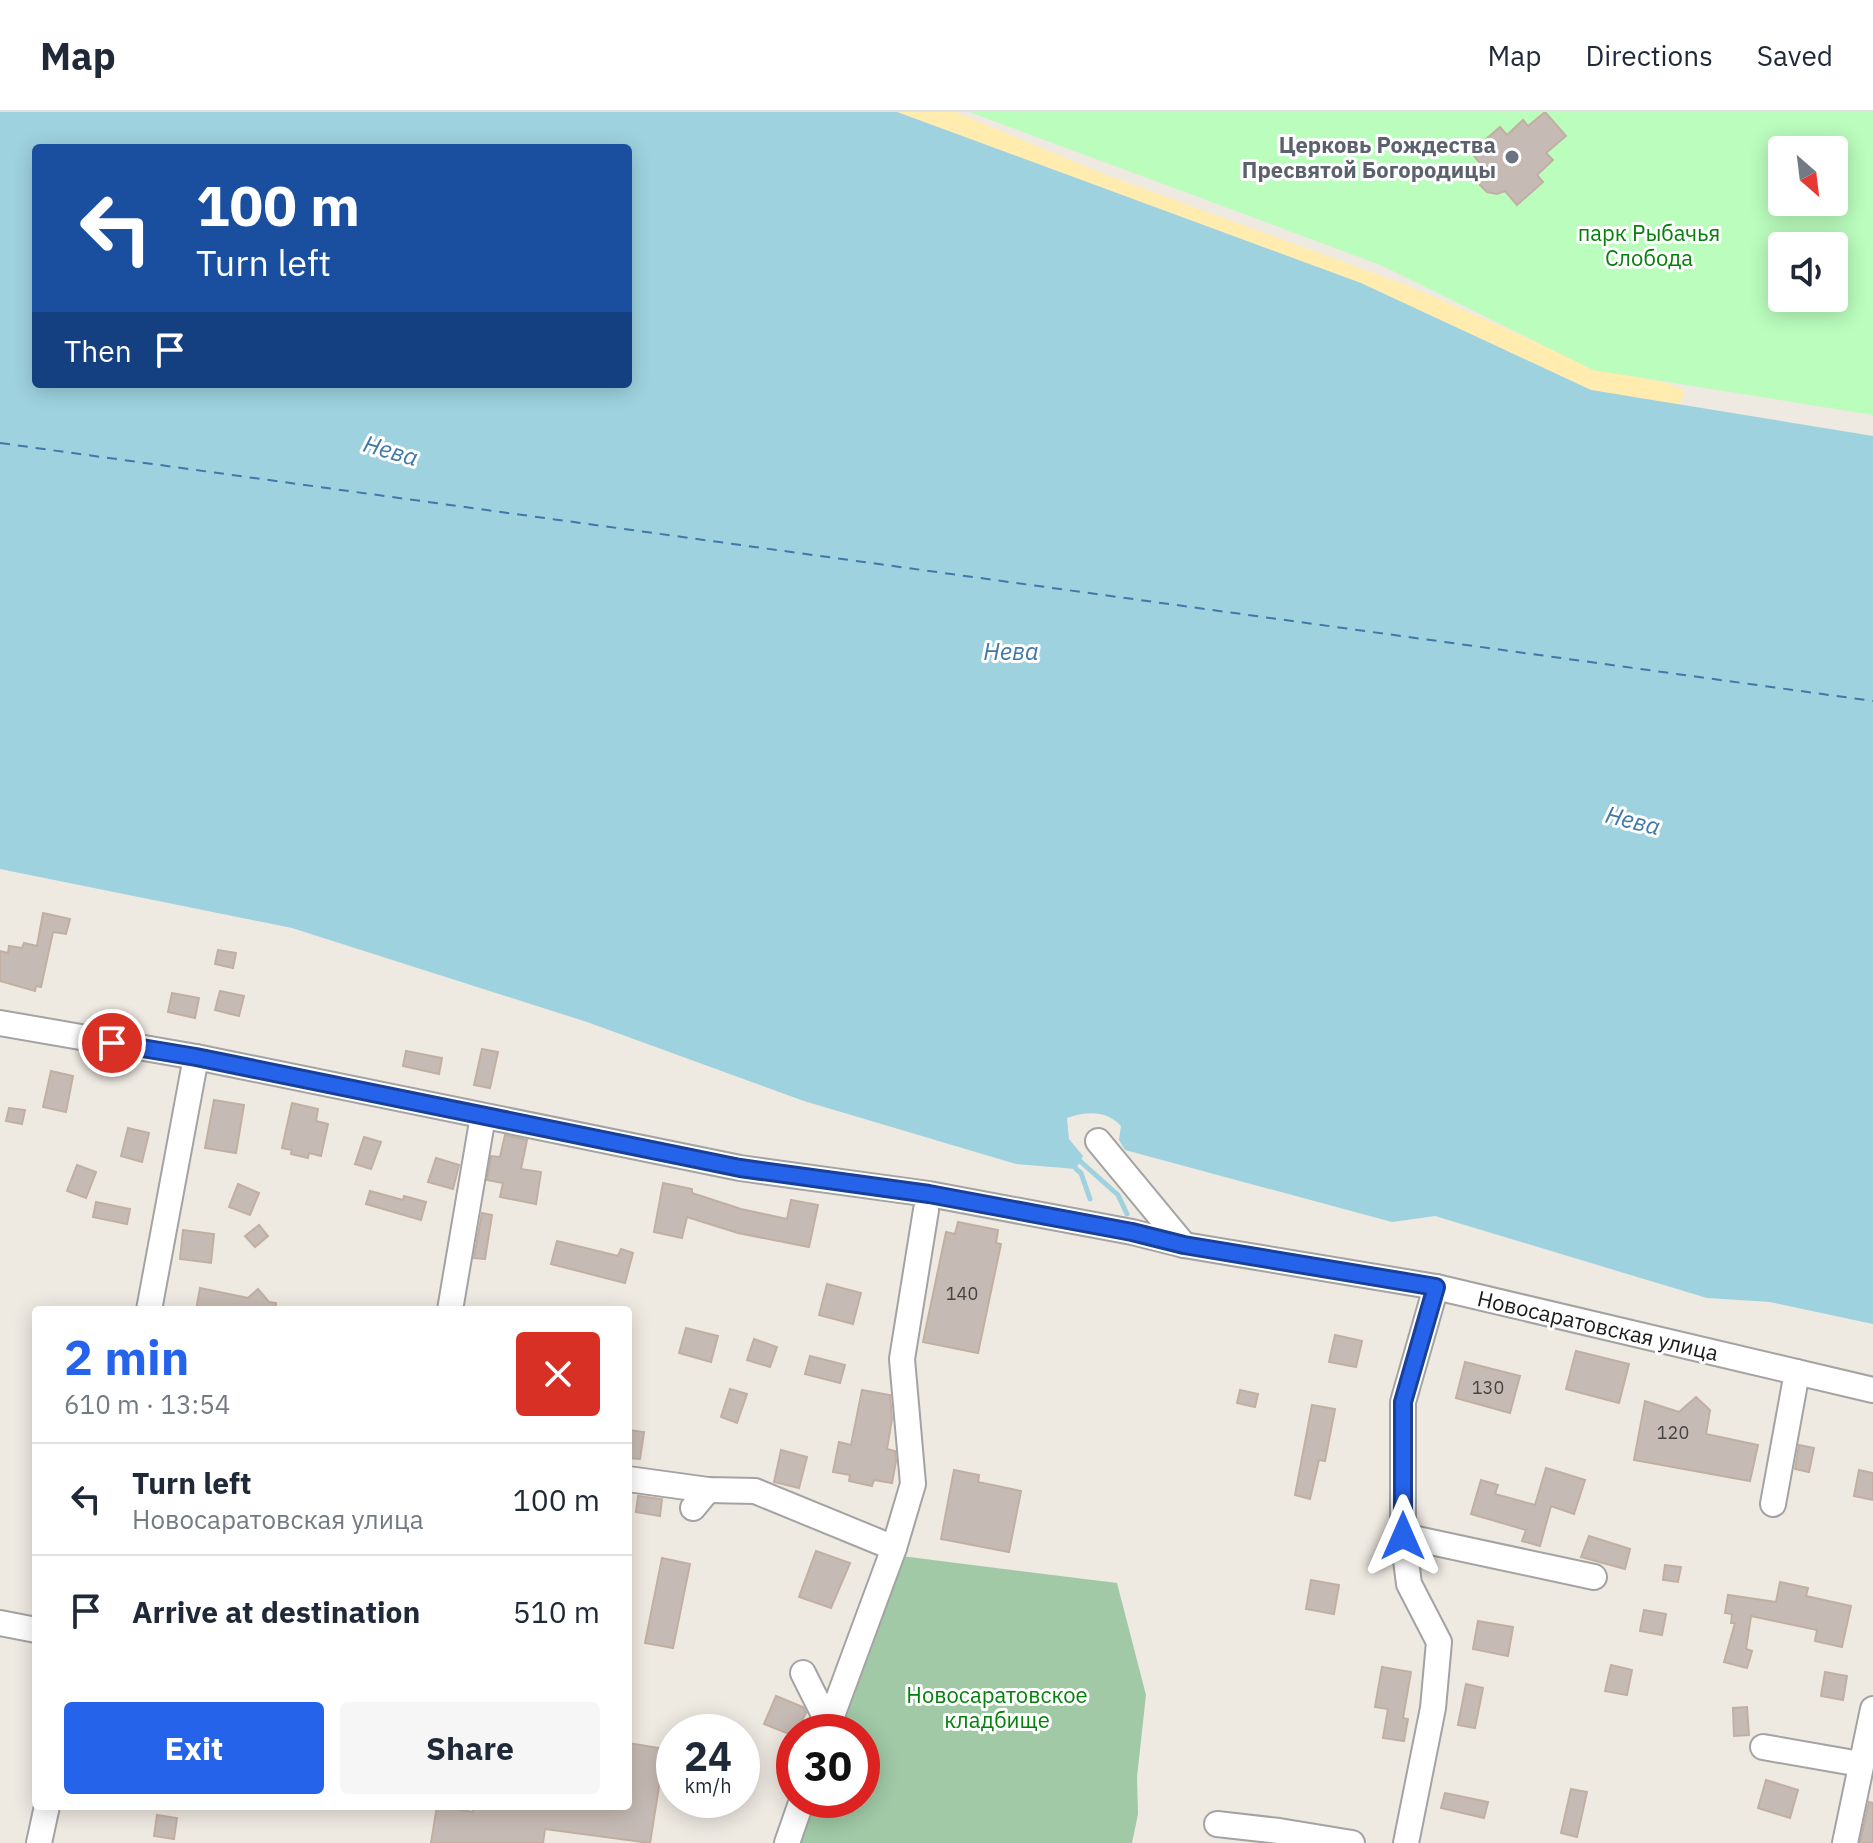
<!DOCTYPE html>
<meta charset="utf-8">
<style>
body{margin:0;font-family:"IBM Plex Sans",sans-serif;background:#f6f6f7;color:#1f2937;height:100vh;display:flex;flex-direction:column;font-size:30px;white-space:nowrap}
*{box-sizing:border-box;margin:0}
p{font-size:26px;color:#747a83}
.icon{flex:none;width:44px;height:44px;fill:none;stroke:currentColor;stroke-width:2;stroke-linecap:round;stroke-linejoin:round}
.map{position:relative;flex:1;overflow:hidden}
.panel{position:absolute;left:32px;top:1194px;width:600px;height:504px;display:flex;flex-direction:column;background:#fff;border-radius:8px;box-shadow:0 4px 20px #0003}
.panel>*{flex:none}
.top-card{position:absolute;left:32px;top:32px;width:600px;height:244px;border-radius:8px;box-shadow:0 4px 20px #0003;background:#1a4fa0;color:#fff;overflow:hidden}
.needle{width:52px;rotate:152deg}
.controls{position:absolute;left:1768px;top:24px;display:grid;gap:16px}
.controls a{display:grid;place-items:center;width:80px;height:80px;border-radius:8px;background:#fff;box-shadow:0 4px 20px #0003;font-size:40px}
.speed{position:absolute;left:656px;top:1602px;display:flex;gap:16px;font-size:40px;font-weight:700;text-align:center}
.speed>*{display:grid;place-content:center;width:104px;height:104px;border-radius:50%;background:#fff;box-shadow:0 4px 20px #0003;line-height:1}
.speed small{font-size:20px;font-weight:400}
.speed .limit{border:12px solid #d22;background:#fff;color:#111}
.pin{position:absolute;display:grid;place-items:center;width:68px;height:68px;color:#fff;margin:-34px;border:4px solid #fff;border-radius:50%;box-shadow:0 2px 8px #0007}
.me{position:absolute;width:88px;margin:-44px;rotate:0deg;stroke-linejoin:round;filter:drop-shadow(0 0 6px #0008)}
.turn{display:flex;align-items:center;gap:28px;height:168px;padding:0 32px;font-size:36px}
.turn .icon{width:104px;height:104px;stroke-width:2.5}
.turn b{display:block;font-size:56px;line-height:68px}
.then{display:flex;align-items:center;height:76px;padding:0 32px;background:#0003;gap:16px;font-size:30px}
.round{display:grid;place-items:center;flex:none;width:84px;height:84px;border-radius:8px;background:#f6f6f7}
.summary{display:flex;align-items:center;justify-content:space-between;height:136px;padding:0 32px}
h1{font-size:48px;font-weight:700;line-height:60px;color:#2563eb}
.button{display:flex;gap:16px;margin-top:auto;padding:16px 32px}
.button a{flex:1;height:92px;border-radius:8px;background:#2563eb;color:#fff;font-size:32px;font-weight:700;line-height:92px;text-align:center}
.button a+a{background:#f6f6f7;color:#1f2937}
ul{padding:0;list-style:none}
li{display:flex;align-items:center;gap:24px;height:112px;padding:0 32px;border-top:2px solid #e0e1e3}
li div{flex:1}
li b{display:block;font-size:30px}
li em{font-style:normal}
header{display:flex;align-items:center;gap:48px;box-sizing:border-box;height:112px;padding:0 40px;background:#fff;border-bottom:2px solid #e0e1e3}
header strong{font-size:38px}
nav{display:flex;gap:44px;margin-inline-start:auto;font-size:28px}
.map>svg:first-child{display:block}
</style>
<header>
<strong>Map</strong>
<nav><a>Map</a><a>Directions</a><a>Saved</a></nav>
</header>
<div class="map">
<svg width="1873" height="1731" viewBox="0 0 1873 1731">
<rect width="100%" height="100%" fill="#eee9e1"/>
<path fill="#ffecae" d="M 897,0 L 955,0 L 1104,62 L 1409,174 L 1594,256 L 1666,271 L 1685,279 L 1680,293 L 1592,278 L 1361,171 Z"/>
<path fill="#a1c9a6" d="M 901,1444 L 1117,1471 L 1146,1583 L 1137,1665 L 1138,1702 L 1132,1731 L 797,1731 L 812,1688 L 862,1688 L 862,1620 L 837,1620 Z"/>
<path fill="#bafdbd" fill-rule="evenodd" d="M 970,0 L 1873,0 L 1873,303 L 1593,258 L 1383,154 ZM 1782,38 L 1834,38 L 1834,90 L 1782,90 ZM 1782,134 L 1834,134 L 1834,186 L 1782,186 Z"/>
<path fill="#9ed2df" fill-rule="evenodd" d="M 0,0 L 897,0 L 1361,171 L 1591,278 L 1873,324 L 1873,1212 L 1770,1190 L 1707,1186 L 1435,1104 L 1392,1110 L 1125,1038 L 1119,1028 L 1121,1014 C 1107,998 1086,999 1067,1006 L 1069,1027 L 1083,1044 L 1076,1057 L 1016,1052 L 804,989 L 587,910 L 292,816 L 0,757 ZM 36,36 L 628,36 L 628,272 L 36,272 Z"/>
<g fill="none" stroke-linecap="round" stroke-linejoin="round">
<g stroke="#9ed2df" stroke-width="5">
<path d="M 1080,1049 L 1118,1083 L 1127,1102"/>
<path d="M 1076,1057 L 1081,1061 L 1090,1087"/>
</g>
<path stroke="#4078a9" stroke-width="2" stroke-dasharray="10 8" stroke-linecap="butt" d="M 0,331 L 1873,589"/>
</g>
<g fill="#c6bbb4" stroke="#c1afa2" stroke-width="2">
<path d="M 1545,0 L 1566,24 L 1546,41 L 1553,48 L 1537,63 L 1543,70 L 1517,93 L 1505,79 L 1497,82 L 1487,80 L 1480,73 L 1480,63 L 1484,56 L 1471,40 L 1500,15 L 1507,23 L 1523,8 L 1528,14 Z"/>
<path d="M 43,801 L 70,807 L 66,822 L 53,820 L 41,875 L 36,874 L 35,879 L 0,869 L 0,839 L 8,841 L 9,834 L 22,836 L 24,831 L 37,834 Z"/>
<path d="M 218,838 L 236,841 L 233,856 L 215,852 Z"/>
<path d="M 220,879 L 244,884 L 239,904 L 215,898 Z"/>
<path d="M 172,881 L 199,886 L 195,906 L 168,900 Z"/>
<path d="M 482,937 L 498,940 L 490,976 L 474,973 Z"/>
<path d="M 406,939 L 442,946 L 439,962 L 403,954 Z"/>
<path d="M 51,959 L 73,964 L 66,1000 L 43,995 Z"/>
<path d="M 214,988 L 244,993 L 236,1041 L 205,1036 Z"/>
<path d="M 292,991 L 318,997 L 316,1009 L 328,1012 L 321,1044 L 309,1041 L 308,1046 L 291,1042 L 292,1038 L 282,1036 Z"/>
<path d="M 9,996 L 25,998 L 22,1012 L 6,1009 Z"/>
<path d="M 128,1016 L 149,1021 L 142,1050 L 121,1044 Z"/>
<path d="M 505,1023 L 527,1028 L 521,1057 L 541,1060 L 536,1092 L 500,1085 L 503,1071 L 487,1068 L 491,1044 L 500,1045 Z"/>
<path d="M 364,1025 L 381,1030 L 371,1057 L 355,1052 Z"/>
<path d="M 436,1046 L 459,1053 L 453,1077 L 428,1070 Z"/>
<path d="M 77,1053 L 96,1060 L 86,1086 L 67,1079 Z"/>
<path d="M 663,1071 L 692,1077 L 692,1081 L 741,1097 L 787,1107 L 791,1088 L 818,1093 L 809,1135 L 738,1121 L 687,1105 L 682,1126 L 654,1120 Z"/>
<path d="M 238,1072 L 259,1081 L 250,1103 L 229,1095 Z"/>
<path d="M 370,1079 L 403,1088 L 404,1084 L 426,1090 L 421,1108 L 366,1092 Z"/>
<path d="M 96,1090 L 130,1097 L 127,1112 L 93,1105 Z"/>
<path d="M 482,1101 L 492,1103 L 485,1147 L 474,1146 Z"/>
<path d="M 958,1110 L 998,1118 L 996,1131 L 1001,1132 L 978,1241 L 923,1230 L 946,1120 L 955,1122 Z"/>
<path d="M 259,1113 L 268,1124 L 255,1135 L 245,1124 Z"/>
<path d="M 183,1118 L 214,1122 L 211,1151 L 180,1147 Z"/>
<path d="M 557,1129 L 618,1144 L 621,1137 L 633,1141 L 625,1171 L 551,1152 Z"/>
<path d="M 827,1172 L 861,1181 L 853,1212 L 819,1203 Z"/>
<path d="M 200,1176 L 248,1186 L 258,1177 L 269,1190 L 276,1191 L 276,1198 L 196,1198 Z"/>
<path d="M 686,1216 L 718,1224 L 711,1250 L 679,1241 Z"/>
<path d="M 1335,1223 L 1362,1229 L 1356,1255 L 1329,1250 Z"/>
<path d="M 754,1227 L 777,1235 L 770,1255 L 747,1248 Z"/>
<path d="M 1576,1239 L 1629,1252 L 1619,1291 L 1566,1277 Z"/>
<path d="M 810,1244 L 845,1253 L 840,1271 L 805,1262 Z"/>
<path d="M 1465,1250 L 1520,1264 L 1510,1301 L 1456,1286 Z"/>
<path d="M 730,1277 L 747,1282 L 737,1311 L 721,1305 Z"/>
<path d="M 862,1278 L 890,1283 L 892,1307 L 887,1337 L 895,1339 L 896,1349 L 892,1371 L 874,1368 L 872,1374 L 849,1369 L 850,1363 L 833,1360 L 839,1330 L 851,1333 Z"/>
<path d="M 1240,1278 L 1258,1282 L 1255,1295 L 1237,1291 Z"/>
<path d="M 1696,1285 L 1710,1298 L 1706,1322 L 1758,1333 L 1750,1369 L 1634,1348 L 1645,1289 L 1679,1300 Z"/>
<path d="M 1312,1293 L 1335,1297 L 1325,1349 L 1319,1348 L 1310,1387 L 1295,1383 Z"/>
<path d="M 628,1318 L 644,1320 L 640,1347 L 628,1346 Z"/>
<path d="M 1799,1333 L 1814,1336 L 1809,1360 L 1795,1357 Z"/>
<path d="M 781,1338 L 807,1345 L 799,1376 L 774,1370 Z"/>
<path d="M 1546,1356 L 1585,1368 L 1574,1402 L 1551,1394 L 1540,1434 L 1522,1429 L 1526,1418 L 1471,1402 L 1481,1368 L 1498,1373 L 1495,1382 L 1535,1393 Z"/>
<path d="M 954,1358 L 979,1363 L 978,1370 L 1021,1379 L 1009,1440 L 941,1427 Z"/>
<path d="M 1859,1358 L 1873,1361 L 1873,1388 L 1854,1384 Z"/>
<path d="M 638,1384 L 662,1387 L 660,1404 L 636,1400 Z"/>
<path d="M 1589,1424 L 1630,1437 L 1625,1457 L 1581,1445 Z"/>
<path d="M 816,1439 L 850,1451 L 831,1496 L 799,1485 Z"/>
<path d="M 662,1446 L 690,1452 L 673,1536 L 645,1531 Z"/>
<path d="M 1665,1453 L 1681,1455 L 1678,1470 L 1663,1468 Z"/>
<path d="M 1311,1468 L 1339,1473 L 1334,1502 L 1306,1497 Z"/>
<path d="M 1780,1470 L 1808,1476 L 1806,1484 L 1851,1494 L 1842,1535 L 1815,1529 L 1817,1518 L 1751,1504 L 1746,1537 L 1752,1539 L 1747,1556 L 1724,1550 L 1735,1511 L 1731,1511 L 1732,1502 L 1725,1501 L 1728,1483 L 1776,1490 Z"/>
<path d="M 1644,1498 L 1666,1502 L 1662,1523 L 1640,1519 Z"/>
<path d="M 1478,1509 L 1513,1515 L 1508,1544 L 1473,1537 Z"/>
<path d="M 1611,1553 L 1632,1558 L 1627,1583 L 1605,1579 Z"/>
<path d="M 1382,1555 L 1411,1560 L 1403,1606 L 1408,1607 L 1404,1629 L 1383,1626 L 1388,1597 L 1375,1595 Z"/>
<path d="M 1825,1560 L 1847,1564 L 1843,1588 L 1821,1584 Z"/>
<path d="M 1466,1572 L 1483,1576 L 1475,1616 L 1458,1613 Z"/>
<path d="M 776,1584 L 803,1595 L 806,1601 L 794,1624 L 764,1612 Z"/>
<path d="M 1747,1595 L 1749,1623 L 1734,1624 L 1733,1596 Z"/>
<path d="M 628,1631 L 665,1637 L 650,1731 L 545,1717 L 543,1731 L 431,1731 L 437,1694 L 473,1700 L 473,1694 L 628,1694 Z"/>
<path d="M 1766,1668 L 1798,1678 L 1790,1706 L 1758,1696 Z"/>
<path d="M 1571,1677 L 1587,1680 L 1577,1725 L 1561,1721 Z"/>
<path d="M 1445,1681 L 1488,1690 L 1484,1706 L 1441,1696 Z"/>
<path d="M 1869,1690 L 1873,1691 L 1873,1731 L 1860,1731 Z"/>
<path d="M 157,1703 L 177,1706 L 174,1727 L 154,1724 Z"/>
</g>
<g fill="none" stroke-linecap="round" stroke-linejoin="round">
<g stroke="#a3a3a3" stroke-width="28">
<g id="minor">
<path d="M 0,911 L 196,945 L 740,1056 L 929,1082 L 1132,1120 L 1184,1133 L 1436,1175 L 1873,1278"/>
<path d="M 1098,1029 L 1184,1133"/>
<path d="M 149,1198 L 196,945"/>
<path d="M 450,1198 L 483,1004"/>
<path d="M 628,1367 L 708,1378 L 755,1379 L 894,1436"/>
<path d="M 1773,1392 L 1797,1260"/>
<path d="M 693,1396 L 708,1378"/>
<path d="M 1403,1424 L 1594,1465"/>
<path d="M 0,1511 L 36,1518"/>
<path d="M 803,1561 L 829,1613"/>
<path d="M 826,1620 L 894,1436 L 913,1372 L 902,1247 L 926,1098"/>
<path d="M 1763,1635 L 1860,1652"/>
<path d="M 1217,1712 L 1279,1719 L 1352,1731"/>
<path d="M 39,1731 L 47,1694"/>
<path d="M 787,1731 L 802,1688"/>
<path d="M 1406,1731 L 1433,1596 L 1439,1530 L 1409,1472 L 1403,1424 L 1403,1290 L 1436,1175"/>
<path d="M 1845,1731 L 1873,1597"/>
</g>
</g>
<use href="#minor" stroke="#fff" stroke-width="24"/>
</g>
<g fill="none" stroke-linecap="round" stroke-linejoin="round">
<g stroke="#184099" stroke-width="20">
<path id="route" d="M 112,931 L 196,945 L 740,1056 L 929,1082 L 1132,1120 L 1184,1133 L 1436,1175 L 1403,1290 L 1403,1424"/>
</g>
<use href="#route" stroke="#2563eb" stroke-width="14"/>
</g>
<circle fill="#6b7280" stroke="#fff" stroke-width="3" cx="1512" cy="45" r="8"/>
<g text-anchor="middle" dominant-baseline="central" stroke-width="6" stroke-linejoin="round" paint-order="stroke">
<g font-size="18" fill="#464442">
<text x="962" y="1181">140</text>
<text x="1488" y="1275">130</text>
<text x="1673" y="1320">120</text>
</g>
<g font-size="22" font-weight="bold" fill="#5b616d" stroke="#fff" text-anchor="end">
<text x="1496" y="32">Церковь Рождества<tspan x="1496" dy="25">Пресвятой Богородицы</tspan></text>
</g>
<g font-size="22" fill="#05800c" stroke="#fff">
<text x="1649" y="120">парк Рыбачья<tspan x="1649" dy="25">Слобода</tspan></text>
<text x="997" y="1582">Новосаратовское<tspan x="997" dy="25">кладбище</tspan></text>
</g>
<g font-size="22" fill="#1c1c1c" stroke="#fff">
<text transform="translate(1598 1213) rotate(13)">Новосаратовская улица</text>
</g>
<g font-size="24" font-style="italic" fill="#4078a9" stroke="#fff">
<text transform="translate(391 338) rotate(16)">Нева</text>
<text x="1011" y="539">Нева</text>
<text transform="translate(1633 708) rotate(14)">Нева</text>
</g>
</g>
</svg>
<div class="controls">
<a><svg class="needle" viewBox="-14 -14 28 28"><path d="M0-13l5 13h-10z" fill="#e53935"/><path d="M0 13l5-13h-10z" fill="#747a83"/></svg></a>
<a><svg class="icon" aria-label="sound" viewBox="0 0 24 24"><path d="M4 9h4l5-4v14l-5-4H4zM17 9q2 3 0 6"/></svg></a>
</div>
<div class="speed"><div>24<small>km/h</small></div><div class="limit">30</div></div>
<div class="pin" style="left:112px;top:931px;background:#d93025"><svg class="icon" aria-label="arrive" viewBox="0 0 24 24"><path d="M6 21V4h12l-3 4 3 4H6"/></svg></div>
<svg class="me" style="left:1403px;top:1424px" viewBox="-20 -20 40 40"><path d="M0-17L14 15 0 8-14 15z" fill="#2563eb" stroke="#fff" stroke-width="4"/></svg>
<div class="top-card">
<div class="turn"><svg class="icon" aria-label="left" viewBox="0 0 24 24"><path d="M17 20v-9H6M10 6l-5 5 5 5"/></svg><div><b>100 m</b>Turn left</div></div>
<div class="then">Then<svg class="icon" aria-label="arrive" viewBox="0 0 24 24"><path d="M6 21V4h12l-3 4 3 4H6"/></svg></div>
</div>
<section class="panel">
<div class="summary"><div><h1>2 min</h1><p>610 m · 13:54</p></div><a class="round" style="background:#d93025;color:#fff"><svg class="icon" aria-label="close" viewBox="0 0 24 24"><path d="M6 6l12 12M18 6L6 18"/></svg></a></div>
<ul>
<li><svg class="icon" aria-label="left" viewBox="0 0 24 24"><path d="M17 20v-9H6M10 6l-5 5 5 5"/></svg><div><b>Turn left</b><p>Новосаратовская улица</p></div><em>100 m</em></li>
<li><svg class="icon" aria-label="arrive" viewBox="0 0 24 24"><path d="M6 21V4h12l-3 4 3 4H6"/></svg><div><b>Arrive at destination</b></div><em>510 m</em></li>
</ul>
<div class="button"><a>Exit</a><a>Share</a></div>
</section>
</div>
